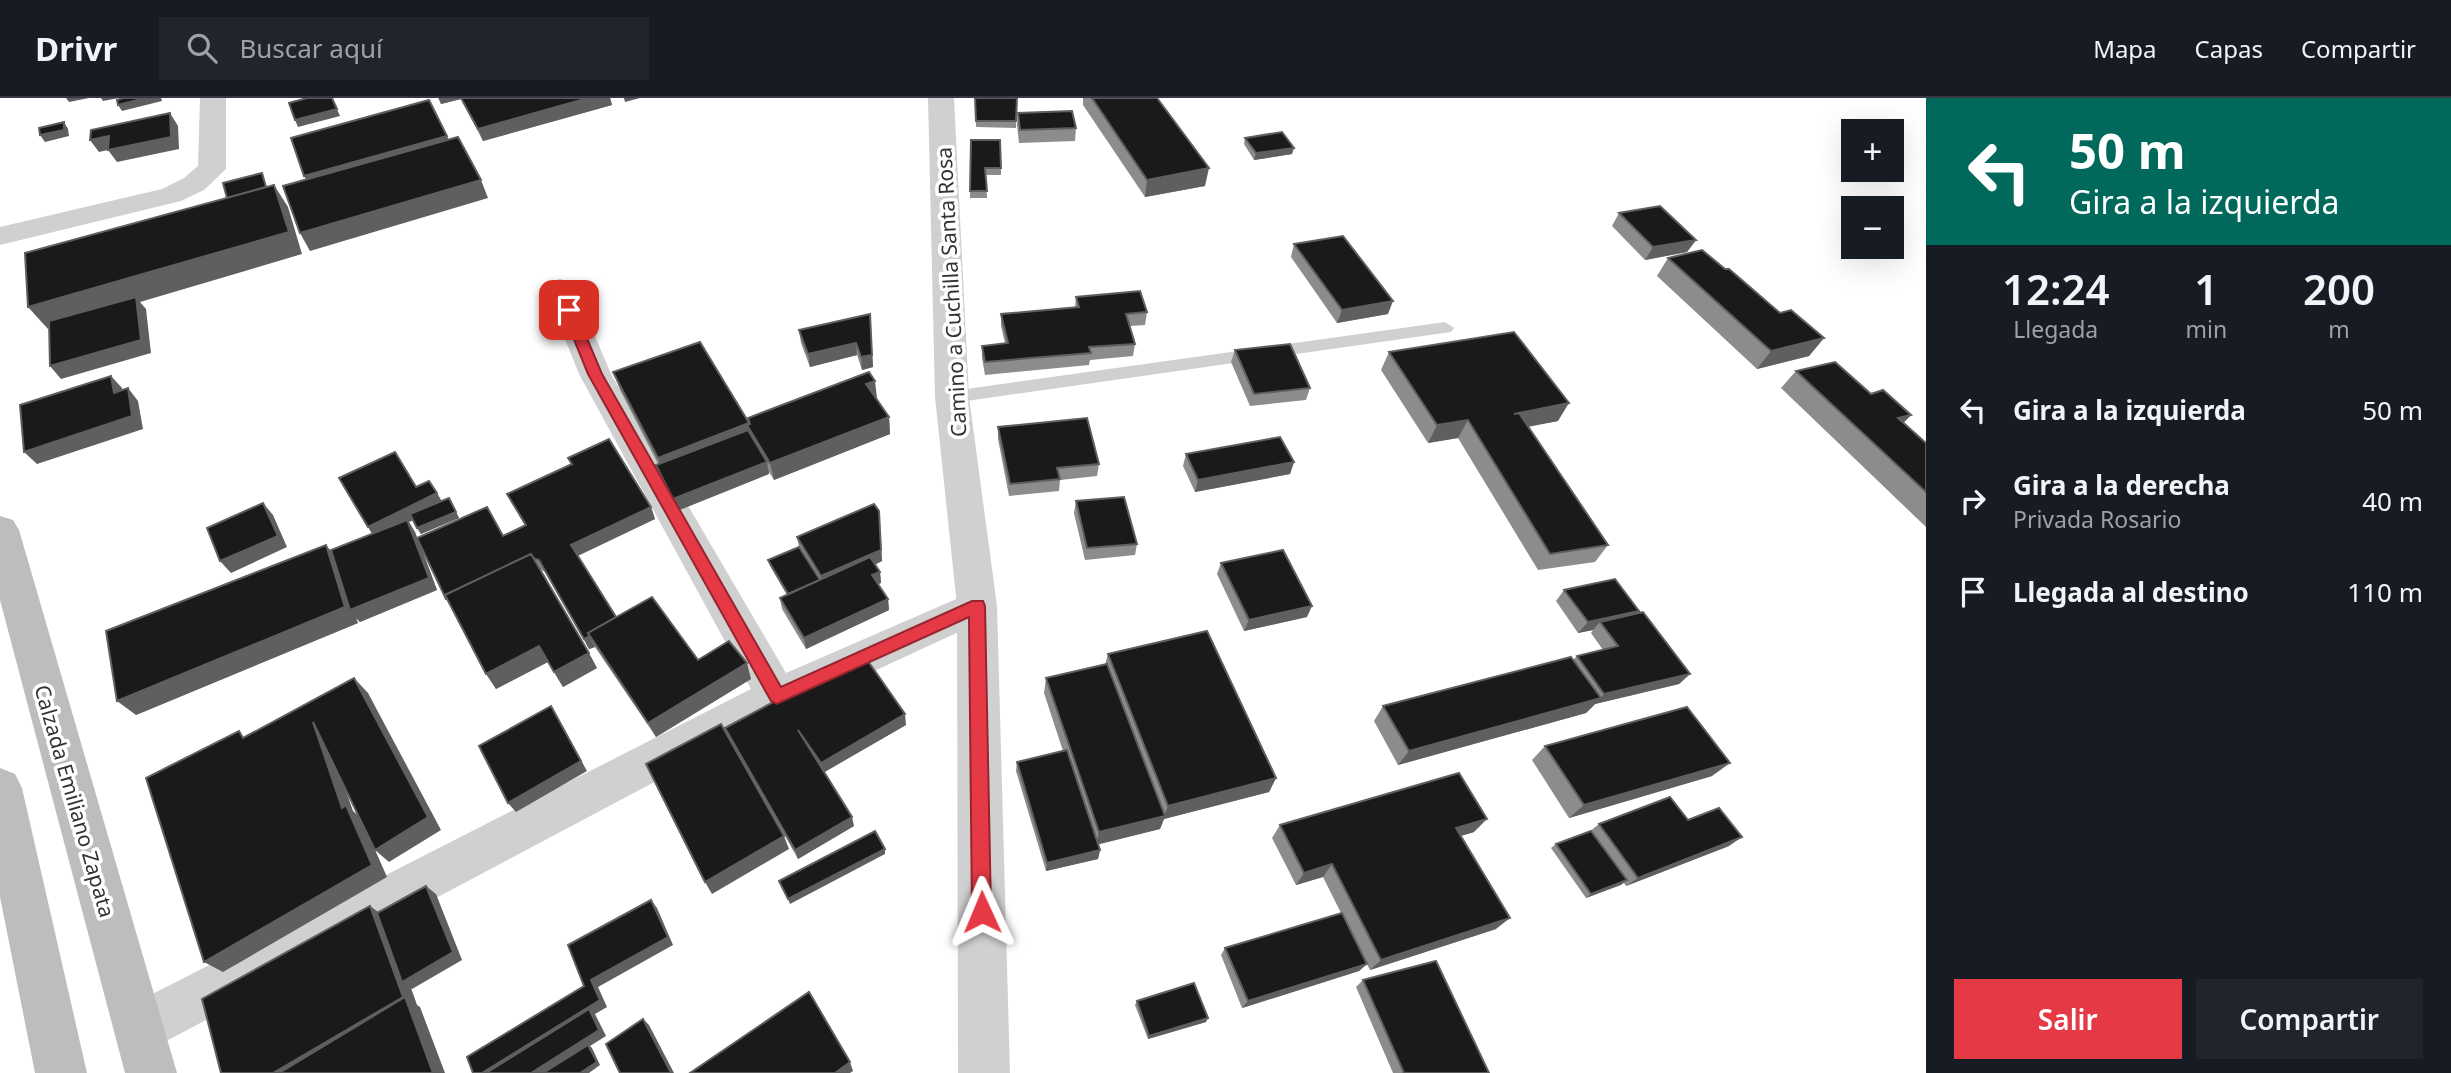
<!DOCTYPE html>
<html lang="es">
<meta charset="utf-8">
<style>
body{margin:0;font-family:"Noto Sans",sans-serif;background:#20242c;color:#f1f3f6;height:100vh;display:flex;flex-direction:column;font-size:26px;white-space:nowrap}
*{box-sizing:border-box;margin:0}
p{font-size:23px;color:#9ea1a6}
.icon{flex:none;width:38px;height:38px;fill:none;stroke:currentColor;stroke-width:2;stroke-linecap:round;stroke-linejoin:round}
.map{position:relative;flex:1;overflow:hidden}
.details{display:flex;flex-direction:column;background:#171b24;width:525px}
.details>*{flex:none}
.guide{background:#00695c;color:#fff;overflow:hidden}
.tools{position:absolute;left:1841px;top:21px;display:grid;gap:14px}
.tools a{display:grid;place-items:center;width:63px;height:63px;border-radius:0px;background:#171b24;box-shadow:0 7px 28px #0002;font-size:35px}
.pin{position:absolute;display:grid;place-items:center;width:60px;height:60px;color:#fff;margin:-30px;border-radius:14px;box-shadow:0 4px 10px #0006}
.me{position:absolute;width:77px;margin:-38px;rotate:359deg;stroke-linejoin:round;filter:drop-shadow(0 0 5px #0008)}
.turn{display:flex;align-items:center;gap:24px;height:147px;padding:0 28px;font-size:32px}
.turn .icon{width:91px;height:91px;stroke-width:2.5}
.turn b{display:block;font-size:49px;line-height:60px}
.eta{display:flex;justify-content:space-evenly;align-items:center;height:119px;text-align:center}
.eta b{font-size:42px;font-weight:600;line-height:49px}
.cta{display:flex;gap:14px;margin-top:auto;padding:14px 28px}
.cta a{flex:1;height:80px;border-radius:0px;background:#e63946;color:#fff;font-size:28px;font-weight:600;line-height:80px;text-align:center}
.cta a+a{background:#20242c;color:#f1f3f6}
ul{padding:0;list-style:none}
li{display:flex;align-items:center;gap:21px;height:91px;padding:0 28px}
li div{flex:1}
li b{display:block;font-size:26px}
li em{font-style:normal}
header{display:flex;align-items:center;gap:42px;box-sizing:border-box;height:98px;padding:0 35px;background:#171b24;border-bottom:2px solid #363941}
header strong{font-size:33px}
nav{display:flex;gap:38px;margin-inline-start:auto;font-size:24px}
.search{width:490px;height:63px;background:#20242c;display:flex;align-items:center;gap:18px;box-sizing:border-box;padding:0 24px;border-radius:0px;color:#9ea1a6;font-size:26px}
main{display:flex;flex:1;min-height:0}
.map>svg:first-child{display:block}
</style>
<header>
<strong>Drivr</strong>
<div class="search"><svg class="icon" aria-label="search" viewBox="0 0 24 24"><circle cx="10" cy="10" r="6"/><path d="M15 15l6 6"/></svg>Buscar aquí</div>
<nav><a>Mapa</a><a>Capas</a><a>Compartir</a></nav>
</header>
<main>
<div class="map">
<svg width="1926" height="975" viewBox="0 0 1926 975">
<rect width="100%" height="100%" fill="#fff"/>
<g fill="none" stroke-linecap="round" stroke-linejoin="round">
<path fill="#d0d0d0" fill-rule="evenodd" d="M 1445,224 L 1454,230 L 1451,234 L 952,305 L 946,304 L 943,299 L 946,294 L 952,293 Z"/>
<g fill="#d0d0d0" fill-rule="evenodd">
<path d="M 200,0 L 226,0 L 226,71 L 204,92 L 181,103 L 0,147 L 0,129 L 162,91 L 184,80 L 198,68 Z"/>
<path d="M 560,181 L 571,184 L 575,191 L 611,276 L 786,575 L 977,492 L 991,497 L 997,508 L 991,519 L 792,611 L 157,948 L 139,955 L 121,948 L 114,930 L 121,912 L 751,591 L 579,276 L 545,191 L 549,184 Z"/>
</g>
<path fill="#d0d0d0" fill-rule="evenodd" d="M 928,0 L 954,0 L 969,299 L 997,508 L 1010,975 L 958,975 L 957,508 L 935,299 Z"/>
<g fill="#bdbdbd" fill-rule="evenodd">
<path d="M 0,418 L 13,422 L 19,432 L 177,975 L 125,975 L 0,502 Z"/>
<path d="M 0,670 L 15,676 L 22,690 L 87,975 L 35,975 L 0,799 Z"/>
</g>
</g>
<g fill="#8c8c8c">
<path d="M 438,0 L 610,0 L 612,7 L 483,43 L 461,1 L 441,6 Z"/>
<path d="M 975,0 L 1017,0 L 1016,30 L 976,29 Z"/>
<path d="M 1083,0 L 1157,0 L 1205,88 L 1145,99 L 1083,7 Z"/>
<path d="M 1018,15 L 1076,30 L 1075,43 L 1019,45 L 1017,27 Z"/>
<path d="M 1245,40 L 1292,56 L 1254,62 L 1244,46 Z"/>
<path d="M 971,42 L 1001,70 L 1001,77 L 986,77 L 987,100 L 970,100 Z"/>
<path d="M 1619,115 L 1696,142 L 1687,154 L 1645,162 L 1612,128 Z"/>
<path d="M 1294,146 L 1388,216 L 1337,225 L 1291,159 Z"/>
<path d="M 1668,160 L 1725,171 L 1780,215 L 1824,240 L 1809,258 L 1757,271 L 1657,178 Z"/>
<path d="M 1076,199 L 1147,214 L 1145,227 L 1130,228 L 1135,246 L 1133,258 L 1090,262 L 1089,267 L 985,277 L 982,260 L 982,248 L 1005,245 L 1001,228 L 1001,216 L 1075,210 Z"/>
<path d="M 870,216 L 873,269 L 862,272 L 857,257 L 810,269 L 801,245 L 799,232 Z"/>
<path d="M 1235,252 L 1310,290 L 1306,302 L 1250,308 L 1231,264 Z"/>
<path d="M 1389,254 L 1558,323 L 1528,329 L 1608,447 L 1595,464 L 1538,472 L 1458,340 L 1428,345 L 1381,272 Z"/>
<path d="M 1796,273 L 1871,296 L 1911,317 L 1903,325 L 1926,345 L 1926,429 L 1781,290 Z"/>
<path d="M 613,274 L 749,325 L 749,326 L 748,320 L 877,300 L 889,319 L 890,336 L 774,382 L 769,374 L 769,376 L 677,413 L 660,379 L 656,367 L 658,366 L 620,292 Z"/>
<path d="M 998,329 L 1099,366 L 1097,378 L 1060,382 L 1059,393 L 1009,398 L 998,341 Z"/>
<path d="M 1186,356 L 1294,364 L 1290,376 L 1195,394 L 1183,368 Z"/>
<path d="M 568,360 L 651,409 L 655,421 L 578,458 L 616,519 L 698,562 L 751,581 L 656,639 L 595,549 L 589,551 L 545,474 L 540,471 L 597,570 L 563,589 L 548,564 L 496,591 L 421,448 L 437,492 L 360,524 L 356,520 L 358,525 L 136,617 L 326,447 L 333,456 L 372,436 L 368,429 L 416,389 L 442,403 L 449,400 L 459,420 L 421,436 L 413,422 L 409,424 L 415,434 L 417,440 L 503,438 L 525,428 L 507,396 L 571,367 Z"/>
<path d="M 1076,403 L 1137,446 L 1135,457 L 1085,462 L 1074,415 Z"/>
<path d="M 879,413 L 882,463 L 875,467 L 880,474 L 881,485 L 878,486 L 888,501 L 889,512 L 806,551 L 782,511 L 780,500 L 787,497 L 770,468 L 768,462 L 799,449 L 797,439 Z"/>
<path d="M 1221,465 L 1307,519 L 1244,533 L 1217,476 Z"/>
<path d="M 1564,492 L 1636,515 L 1690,576 L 1679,586 L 1595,606 L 1586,615 L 1398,667 L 1374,623 L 1383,608 L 1573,562 L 1577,558 L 1603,552 L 1591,535 L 1593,532 L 1578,535 L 1556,503 Z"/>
<path d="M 1108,556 L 1276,680 L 1269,694 L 1164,721 L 1160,731 L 1098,746 L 1100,752 L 1098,761 L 1046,773 L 1016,673 L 1017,664 L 1063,653 L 1044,595 L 1046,580 L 1105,567 Z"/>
<path d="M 906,627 L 824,674 L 854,728 L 798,761 L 729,640 L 725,630 Z"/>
<path d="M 1545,648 L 1712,678 L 1569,720 L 1532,662 Z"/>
<path d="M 1688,722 L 1729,748 L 1626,788 L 1624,785 L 1586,800 L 1551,750 L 1556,746 L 1589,734 L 1599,726 Z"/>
<path d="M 1280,727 L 1474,734 L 1460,738 L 1496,831 L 1370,872 L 1367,866 L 1359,873 L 1242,910 L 1221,857 L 1225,850 L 1341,815 L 1323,779 L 1296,787 L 1272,740 Z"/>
<path d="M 1363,882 L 1489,975 L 1393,975 L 1356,889 Z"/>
<path d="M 1137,903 L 1206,924 L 1148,941 L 1135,907 Z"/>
</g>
<g fill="#5f5f5f">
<path d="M 66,0 L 89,0 L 69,4 Z"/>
<path d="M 101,0 L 119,0 L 103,3 Z"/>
<path d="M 146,0 L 161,0 L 162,3 L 122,13 L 118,7 Z"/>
<path d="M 332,0 L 340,18 L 298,29 L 295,22 Z"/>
<path d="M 439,0 L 460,0 L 461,1 L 441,6 Z"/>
<path d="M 588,0 L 610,0 L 612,7 L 483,43 L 478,31 Z"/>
<path d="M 624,0 L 640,0 L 625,4 Z"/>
<path d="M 170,15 L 178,28 L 179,51 L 117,64 L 108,52 L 99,54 L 90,42 Z"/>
<path d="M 64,24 L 68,31 L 69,38 L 45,44 L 40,37 Z"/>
<path d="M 447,38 L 452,50 L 311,90 L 304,78 Z"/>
<path d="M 1294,50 L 1292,56 L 1254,62 L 1256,55 Z"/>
<path d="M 1209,70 L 1205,88 L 1145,99 L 1147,82 Z"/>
<path d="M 481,82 L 488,100 L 310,153 L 300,135 Z"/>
<path d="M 274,87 L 288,109 L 302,156 L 140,204 L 146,211 L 151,255 L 61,281 L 50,268 L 137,205 L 48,231 L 28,209 Z"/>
<path d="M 1696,142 L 1687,154 L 1645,162 L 1653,149 Z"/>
<path d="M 1393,203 L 1388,216 L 1337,225 L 1342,212 Z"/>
<path d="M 870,216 L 873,269 L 862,272 L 861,259 Z"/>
<path d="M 1824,240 L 1809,258 L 1757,271 L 1771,253 Z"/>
<path d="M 856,245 L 857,257 L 810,269 L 808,256 Z"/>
<path d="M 111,278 L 122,290 L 125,307 L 114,295 Z"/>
<path d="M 875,283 L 877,300 L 868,304 L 866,286 Z"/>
<path d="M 128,290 L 138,303 L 143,331 L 37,366 L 24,354 Z"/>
<path d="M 1569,305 L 1558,323 L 1504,333 L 1514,316 Z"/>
<path d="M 1911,317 L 1894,335 L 1898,320 Z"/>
<path d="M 889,319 L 890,336 L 774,382 L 770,365 Z"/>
<path d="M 1468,322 L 1458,340 L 1428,345 L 1437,327 Z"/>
<path d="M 749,325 L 750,332 L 747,327 L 751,343 L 663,377 L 658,360 Z"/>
<path d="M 767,364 L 769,376 L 677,413 L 673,401 Z"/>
<path d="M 1294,364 L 1290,376 L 1195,394 L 1198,382 Z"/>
<path d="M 437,395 L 444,407 L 409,424 L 415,434 L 437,492 L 360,524 L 356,520 L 358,525 L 136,617 L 117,603 L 326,447 L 339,464 L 376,441 L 368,429 Z"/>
<path d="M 449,400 L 459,420 L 421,436 L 417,430 Z"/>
<path d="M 263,405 L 273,417 L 287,449 L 231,475 L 220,463 Z"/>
<path d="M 651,409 L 655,421 L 577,458 L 571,447 Z"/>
<path d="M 879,413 L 882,463 L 823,490 L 821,478 Z"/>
<path d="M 880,474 L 881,485 L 874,488 L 872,477 Z"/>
<path d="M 888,501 L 889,512 L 806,551 L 804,540 Z"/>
<path d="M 1312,508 L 1307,519 L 1244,533 L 1249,522 Z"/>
<path d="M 1639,513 L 1629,524 L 1600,524 L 1593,532 L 1578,535 L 1588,524 Z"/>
<path d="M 589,538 L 595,549 L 589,551 L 584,541 Z"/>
<path d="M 539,548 L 548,564 L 496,591 L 486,576 Z"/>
<path d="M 589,555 L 597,570 L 563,589 L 554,574 Z"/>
<path d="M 747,565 L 751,581 L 656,639 L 648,625 Z"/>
<path d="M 1690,576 L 1679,586 L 1595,606 L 1586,615 L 1398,667 L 1409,653 L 1600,601 L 1604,596 Z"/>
<path d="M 354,580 L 368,595 L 441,732 L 389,764 L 375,752 Z"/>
<path d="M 551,608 L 587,673 L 516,714 L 508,705 Z"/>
<path d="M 905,616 L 906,627 L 823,675 L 821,665 Z"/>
<path d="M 313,624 L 327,639 L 353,713 L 361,720 L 387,779 L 223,874 L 204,864 L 342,710 Z"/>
<path d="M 1730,665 L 1712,678 L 1569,720 L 1584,707 Z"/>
<path d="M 1276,680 L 1269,694 L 1164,721 L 1160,731 L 1096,747 L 1099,734 L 1164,718 L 1168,708 Z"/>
<path d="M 852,719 L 854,728 L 798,761 L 795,752 Z"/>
<path d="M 1487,721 L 1474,734 L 1444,743 L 1456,730 Z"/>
<path d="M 784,738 L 789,751 L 712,796 L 705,784 Z"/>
<path d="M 1742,739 L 1729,748 L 1626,788 L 1638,780 Z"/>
<path d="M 885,751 L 885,756 L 790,806 L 788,801 Z"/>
<path d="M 1100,752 L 1098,761 L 1046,773 L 1047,765 Z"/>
<path d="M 1332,766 L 1323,779 L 1296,787 L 1304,775 Z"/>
<path d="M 1627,782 L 1621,787 L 1586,800 L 1591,796 Z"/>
<path d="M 426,788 L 436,796 L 462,862 L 412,891 L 411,890 L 417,907 L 420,909 L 445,975 L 273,975 L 370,808 L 385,819 Z"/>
<path d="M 651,802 L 657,810 L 673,847 L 598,889 L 607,909 L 595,916 L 606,938 L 590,948 L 592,950 L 600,967 L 589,975 L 482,975 L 591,882 Z"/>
<path d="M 1510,820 L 1496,831 L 1370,872 L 1381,862 Z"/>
<path d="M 1367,866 L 1359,873 L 1242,910 L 1248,903 Z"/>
<path d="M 1208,920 L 1206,924 L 1148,941 L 1149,938 Z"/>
<path d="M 643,921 L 649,927 L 674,975 L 671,975 Z"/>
<path d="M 850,964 L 853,973 L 850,975 L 835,975 Z"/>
</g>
<g fill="#1a1a1a" stroke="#5f5f5f" stroke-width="2">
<path d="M 123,0 L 146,0 L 118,7 L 117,2 Z"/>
<path d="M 307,0 L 332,0 L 337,11 L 295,22 L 289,5 Z"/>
<path d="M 461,0 L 588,0 L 478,31 Z"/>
<path d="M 975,0 L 1017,0 L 1016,23 L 976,23 Z"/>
<path d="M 1092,0 L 1157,0 L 1209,70 L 1147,82 Z"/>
<path d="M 429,2 L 447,38 L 304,78 L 291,40 Z"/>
<path d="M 1072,13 L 1076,30 L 1020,32 L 1018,15 Z"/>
<path d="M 170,15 L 171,39 L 108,52 L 109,38 L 90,42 L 91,32 Z"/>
<path d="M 64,24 L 64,32 L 40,37 L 39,30 Z"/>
<path d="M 1282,34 L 1294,50 L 1256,55 L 1245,40 Z"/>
<path d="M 458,39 L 481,82 L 300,135 L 283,88 Z"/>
<path d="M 971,42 L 1000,42 L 1001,70 L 985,70 L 987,93 L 970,93 Z"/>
<path d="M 262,75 L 266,89 L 227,100 L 223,85 Z"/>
<path d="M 274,87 L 289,134 L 28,209 L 25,155 Z"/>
<path d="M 1660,108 L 1696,142 L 1653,149 L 1619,115 Z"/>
<path d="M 1343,138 L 1393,203 L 1342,212 L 1294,146 Z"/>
<path d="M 1702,152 L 1725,171 L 1729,171 L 1780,215 L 1791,212 L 1824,240 L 1771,253 L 1668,160 Z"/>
<path d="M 1140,193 L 1147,214 L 1126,216 L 1135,246 L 1089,249 L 1091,255 L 985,264 L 982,248 L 1008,245 L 1001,216 L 1079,209 L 1076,199 Z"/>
<path d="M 136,199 L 141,242 L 50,268 L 49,223 Z"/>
<path d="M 870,216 L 872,257 L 861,259 L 856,245 L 808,256 L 799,232 Z"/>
<path d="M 1514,234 L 1569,305 L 1514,316 L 1519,315 L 1608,447 L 1550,456 L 1468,322 L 1437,327 L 1389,254 Z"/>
<path d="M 700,244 L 749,325 L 658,360 L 613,274 Z"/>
<path d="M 1290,246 L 1310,290 L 1254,296 L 1235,252 Z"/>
<path d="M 1835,264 L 1871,296 L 1883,292 L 1911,317 L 1898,320 L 1926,345 L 1926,394 L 1796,273 Z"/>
<path d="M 869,274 L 875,283 L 866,286 L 889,319 L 770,365 L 747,327 L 750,326 L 748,320 Z"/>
<path d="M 111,278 L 114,295 L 128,290 L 132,318 L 24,354 L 20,307 Z"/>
<path d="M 1087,320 L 1099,366 L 1057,370 L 1060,381 L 1010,386 L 998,329 Z"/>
<path d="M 748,332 L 767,364 L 673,401 L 656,367 Z"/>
<path d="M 1280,339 L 1294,364 L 1198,382 L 1186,356 Z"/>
<path d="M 609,341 L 651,409 L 571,447 L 616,519 L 588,535 L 590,538 L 584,541 L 539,462 L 533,460 L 531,456 L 445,497 L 447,501 L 446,501 L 417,440 L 487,409 L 503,438 L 526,427 L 507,396 L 572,366 L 568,360 Z"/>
<path d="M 395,354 L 416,389 L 429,383 L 437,395 L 368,429 L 339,380 Z"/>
<path d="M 1124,399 L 1137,446 L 1087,450 L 1076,403 Z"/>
<path d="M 449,400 L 456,414 L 417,430 L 410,416 Z"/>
<path d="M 263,405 L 278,438 L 220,463 L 207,430 Z"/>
<path d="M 874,406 L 879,413 L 881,452 L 821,478 L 797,439 Z"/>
<path d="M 407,422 L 429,480 L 350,512 L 331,452 Z"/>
<path d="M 326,447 L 345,509 L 117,603 L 106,533 Z"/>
<path d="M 799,449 L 820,482 L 788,496 L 768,462 Z"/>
<path d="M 1283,452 L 1312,508 L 1249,522 L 1221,465 Z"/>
<path d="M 531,456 L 589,555 L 554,574 L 539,548 L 486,576 L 445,497 Z"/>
<path d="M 870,459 L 880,474 L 872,477 L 888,501 L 804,540 L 780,500 Z"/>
<path d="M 1615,481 L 1639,513 L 1588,524 L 1564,492 Z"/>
<path d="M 652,499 L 698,562 L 729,543 L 747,565 L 648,625 L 588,535 Z"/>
<path d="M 1643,514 L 1690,576 L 1604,596 L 1577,558 L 1618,548 L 1600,524 Z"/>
<path d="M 1207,533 L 1276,680 L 1168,708 L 1108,556 Z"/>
<path d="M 863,556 L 905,616 L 821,665 L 798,632 L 852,719 L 795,752 L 725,630 Z"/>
<path d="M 1571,559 L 1601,600 L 1409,653 L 1383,608 Z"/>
<path d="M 1107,566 L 1165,718 L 1099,734 L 1046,580 Z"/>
<path d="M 354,580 L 428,719 L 375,752 L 313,624 L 342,710 L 346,707 L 372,767 L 204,864 L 146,680 L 239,633 L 243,640 Z"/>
<path d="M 551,608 L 581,663 L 508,705 L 479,648 Z"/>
<path d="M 1687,609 L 1730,665 L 1584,707 L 1545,648 Z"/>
<path d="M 721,626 L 784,738 L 705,784 L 646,666 Z"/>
<path d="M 1067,652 L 1100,752 L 1047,765 L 1017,664 Z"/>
<path d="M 1459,675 L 1487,721 L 1456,730 L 1510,820 L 1381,862 L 1332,766 L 1304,775 L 1280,727 Z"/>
<path d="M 1670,699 L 1688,722 L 1719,710 L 1742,739 L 1638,780 L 1599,726 Z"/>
<path d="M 875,733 L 885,751 L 788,801 L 779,783 Z"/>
<path d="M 1591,733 L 1627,782 L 1591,796 L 1556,746 Z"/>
<path d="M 426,788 L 453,854 L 402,884 L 377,815 Z"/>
<path d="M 651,802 L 668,839 L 591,882 L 600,902 L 482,975 L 473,975 L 467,959 L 584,888 L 568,847 Z"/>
<path d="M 370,808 L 403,899 L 273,975 L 221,975 L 202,901 Z"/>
<path d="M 1342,815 L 1367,866 L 1248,903 L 1225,850 Z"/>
<path d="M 1436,863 L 1489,975 L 1404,975 L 1363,882 Z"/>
<path d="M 1194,885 L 1208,920 L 1149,938 L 1137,903 Z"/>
<path d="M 809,894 L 850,964 L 835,975 L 690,975 Z"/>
<path d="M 405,899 L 433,975 L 279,975 Z"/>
<path d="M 589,911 L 599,932 L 531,975 L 486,975 Z"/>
<path d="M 643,921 L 671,975 L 620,975 L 606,946 Z"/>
<path d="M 588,947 L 597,964 L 580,975 L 543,975 Z"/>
</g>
<path fill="#e63946" stroke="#96252e" stroke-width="2" d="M 569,208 L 575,212 L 602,276 L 781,589 L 972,503 L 983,503 L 985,508 L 991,814 L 988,821 L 982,824 L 975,821 L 972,814 L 969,519 L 783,603 L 777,606 L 771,603 L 588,276 L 562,212 Z"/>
<g text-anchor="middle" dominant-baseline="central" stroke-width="7" stroke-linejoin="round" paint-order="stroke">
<g font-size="21" fill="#333" stroke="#fff">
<text transform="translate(951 194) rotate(-93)">Camino a Cuchilla Santa Rosa</text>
<text transform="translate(75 703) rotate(74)">Calzada Emiliano Zapata</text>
</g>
</g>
</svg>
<div class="tools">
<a>+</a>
<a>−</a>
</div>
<div class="pin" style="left:569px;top:212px;background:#d93025"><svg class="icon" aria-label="arrive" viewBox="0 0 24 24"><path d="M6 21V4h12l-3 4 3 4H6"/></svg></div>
<svg class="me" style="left:982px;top:814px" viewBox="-20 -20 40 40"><path d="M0-17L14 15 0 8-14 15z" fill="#e63946" stroke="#fff" stroke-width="4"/></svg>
</div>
<section class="details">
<div class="guide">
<div class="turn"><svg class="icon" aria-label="left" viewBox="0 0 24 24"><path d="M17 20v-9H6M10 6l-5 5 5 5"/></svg><div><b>50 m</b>Gira a la izquierda</div></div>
</div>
<div class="eta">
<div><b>12:24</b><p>Llegada</p></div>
<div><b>1</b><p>min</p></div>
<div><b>200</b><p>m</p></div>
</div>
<ul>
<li><svg class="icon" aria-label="left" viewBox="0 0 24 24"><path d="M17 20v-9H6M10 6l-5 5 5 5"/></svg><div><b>Gira a la izquierda</b></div><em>50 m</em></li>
<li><svg class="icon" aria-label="right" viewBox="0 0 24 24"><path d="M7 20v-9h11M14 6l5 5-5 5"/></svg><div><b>Gira a la derecha</b><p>Privada Rosario</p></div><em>40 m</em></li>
<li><svg class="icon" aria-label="arrive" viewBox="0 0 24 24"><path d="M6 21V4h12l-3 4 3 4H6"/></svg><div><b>Llegada al destino</b></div><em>110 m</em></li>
</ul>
<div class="cta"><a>Salir</a><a>Compartir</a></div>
</section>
</main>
